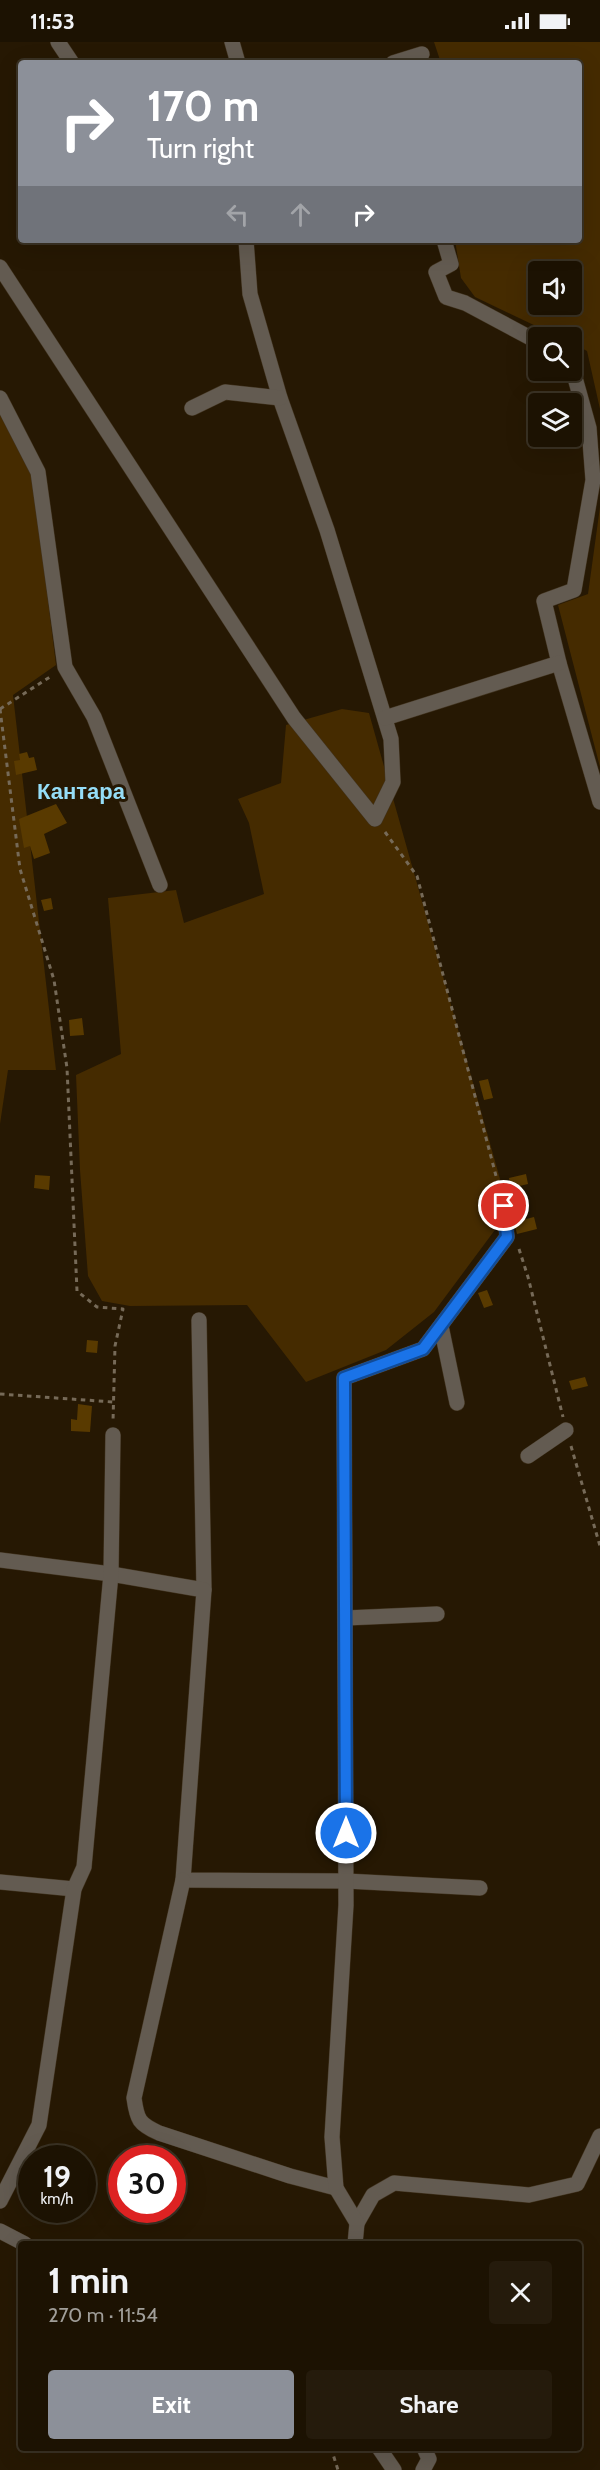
<!DOCTYPE html>
<meta charset="utf-8">
<style>
body{margin:0;font-family:Cabin,sans-serif;background:#251b0c;color:#f1f3f6;height:100vh;display:flex;flex-direction:column;font-size:22px;white-space:nowrap}
*{box-sizing:border-box;margin:0}
p{font-size:20px;color:#a09e99}
.icon{flex:none;width:33px;height:33px;fill:none;stroke:currentColor;stroke-width:2;stroke-linecap:round;stroke-linejoin:round}
.map{position:relative;flex:1;overflow:hidden}
.details{position:absolute;left:18px;top:2199px;width:564px;height:210px;display:flex;flex-direction:column;background:#1c1202;border-radius:6px;box-shadow:0 6px 24px #0002,0 0 0 2px #3a3224}
.details>*{flex:none}
.guide{position:absolute;left:18px;top:18px;width:564px;height:183px;border-radius:6px;box-shadow:0 6px 24px #0002,0 0 0 2px #3a3224;background:#8c9099;color:#fff;overflow:hidden}
.fabs{position:absolute;left:528px;top:219px;display:grid;gap:12px}
.fabs a{display:grid;place-items:center;width:54px;height:54px;border-radius:6px;background:#1c1202;box-shadow:0 6px 24px #0002,0 0 0 2px #3a3224;font-size:30px}
.speed{position:absolute;left:18px;top:2103px;display:flex;gap:12px;font-size:30px;font-weight:700;text-align:center}
.speed>*{display:grid;place-content:center;width:78px;height:78px;border-radius:50%;background:#1c1202;box-shadow:0 6px 24px #0002,0 0 0 2px #3a3224;line-height:1}
.speed small{font-size:15px;font-weight:400}
.speed .limit{border:9px solid #d22;background:#fff;color:#111}
.pin{position:absolute;display:grid;place-items:center;width:51px;height:51px;color:#fff;margin:-26px;border:3px solid #fff;border-radius:50%;box-shadow:0 2px 6px #0007}
.me{position:absolute;width:66px;margin:-33px;rotate:0deg;stroke-linejoin:round;filter:drop-shadow(0 0 4px #0008)}
.turn{display:flex;align-items:center;gap:21px;height:126px;padding:0 30px;font-size:27px}
.turn .icon{width:78px;height:78px;stroke-width:2.5}
.turn b{display:block;font-size:42px;line-height:51px}
.lanes{display:flex;align-items:center;height:57px;padding:0 30px;background:#0003;justify-content:center;gap:30px;direction:ltr}
.lanes .off{opacity:.35}
.round{display:grid;place-items:center;flex:none;width:63px;height:63px;border-radius:6px;background:#251b0c}
.summary{display:flex;align-items:center;justify-content:space-between;height:102px;padding:0 30px}
h1{font-size:36px;font-weight:700;line-height:45px}
.action{display:flex;gap:12px;margin-top:auto;padding:12px 30px}
.action a{flex:1;height:69px;border-radius:6px;background:#8c9099;color:#fff;font-size:24px;font-weight:700;line-height:69px;text-align:center}
.action a+a{background:#251b0c;color:#f1f3f6}
.status{display:flex;justify-content:space-between;align-items:center;height:42px;padding:0 30px;background:#1c1202;direction:ltr}
.status svg{height:16px;fill:currentColor}
.map>svg:first-child{display:block}
</style>
<div class="status"><b>11:53</b><svg viewBox="0 0 49 12"><path d="M0 12V9h3v3zM5 12V6h3v6zM10 12V3h3v9zM15 12V0h3v12zM26 1h20v11H26zM47 4h2v5h-2z"/></svg></div>
<div class="map">
<svg width="600" height="2428" viewBox="0 0 600 2428">
<rect width="100%" height="100%" fill="#261803"/>
<g fill="#452b00" fill-rule="evenodd">
<path d="M 434,0 L 600,0 L 600,367 L 587,309 L 572,301 L 572,296 L 559,295 L 475,255 L 461,236 L 455,198 L 579,198 L 579,21 L 441,21 ZM 538,230 L 572,230 L 572,262 L 538,262 Z"/>
<path d="M 0,360 L 33,438 L 56,623 L 13,653 L 56,1028 L 8,1028 L 0,1082 Z"/>
<path d="M 600,465 L 600,725 L 558,563 L 588,552 Z"/>
<path d="M 342,667 L 369,671 L 509,1169 L 434,1270 L 386,1308 L 306,1340 L 247,1263 L 130,1264 L 102,1259 L 88,1234 L 80,1128 L 76,1033 L 121,1012 L 108,856 L 176,848 L 184,881 L 264,852 L 249,781 L 238,757 L 281,741 L 286,683 Z"/>
</g>
<g fill="#593a00">
<path d="M 27,710 L 29,716 L 34,715 L 37,728 L 16,733 L 14,719 L 20,718 L 19,712 Z"/>
<path d="M 56,762 L 67,781 L 44,792 L 50,811 L 34,817 L 30,804 L 24,806 L 19,777 Z"/>
<path d="M 51,856 L 53,867 L 44,869 L 41,858 Z"/>
<path d="M 82,976 L 84,993 L 70,994 L 69,978 Z"/>
<path d="M 488,1037 L 493,1056 L 484,1058 L 479,1039 Z"/>
<path d="M 526,1132 L 528,1142 L 511,1146 L 509,1136 Z"/>
<path d="M 35,1133 L 50,1134 L 49,1148 L 34,1146 Z"/>
<path d="M 534,1175 L 537,1187 L 517,1192 L 514,1180 Z"/>
<path d="M 487,1248 L 493,1263 L 484,1266 L 478,1251 Z"/>
<path d="M 87,1298 L 98,1299 L 97,1311 L 86,1310 Z"/>
<path d="M 585,1335 L 588,1344 L 572,1348 L 569,1339 Z"/>
<path d="M 78,1362 L 92,1364 L 90,1390 L 71,1389 L 71,1377 L 77,1378 Z"/>
</g>
<g fill="none" stroke-linecap="round" stroke-linejoin="round">
<g stroke="#423420" stroke-width="16">
<g id="minor">
<path d="M 58,0 L 72,21"/>
<path d="M 232,0 L 238,21"/>
<path d="M 393,21 L 422,12"/>
<path d="M 444,198 L 451,222 L 436,230 L 446,255 L 465,261 L 538,300"/>
<path d="M 0,225 L 294,676 L 375,777 L 393,740 L 391,697 L 327,488 L 280,356 L 250,252 L 246,198"/>
<path d="M 572,325 L 589,386 L 593,438 L 574,548 L 544,559 L 559,621 L 600,760"/>
<path d="M 0,356 L 38,430 L 65,625 L 94,675 L 160,843"/>
<path d="M 192,366 L 225,350 L 280,356"/>
<path d="M 385,676 L 559,621"/>
<path d="M 199,1278 L 204,1548"/>
<path d="M 441,1284 L 457,1361"/>
<path d="M 528,1414 L 566,1388"/>
<path d="M 0,1518 L 111,1532 L 204,1548 L 183,1838 L 346,1839 L 480,1846"/>
<path d="M 346,1576 L 437,1572"/>
<path d="M 183,1838 L 134,2056 C 137,2078 139,2082 159,2091 L 290,2134 L 336,2146"/>
<path d="M 0,1840 L 74,1847"/>
<path d="M 0,2159 L 39,2083 L 74,1847 L 84,1825 L 111,1532 L 113,1393"/>
<path d="M 357,2181 L 373,2153 L 394,2141 L 529,2153 L 577,2142 L 600,2094"/>
<path d="M 0,2189 L 25,2202"/>
<path d="M 355,2202 L 357,2181 L 336,2146 L 332,2095 L 346,1863 L 344,1336 L 423,1307 L 507,1195 L 504,1164"/>
<path d="M 379,2406 L 394,2428"/>
<path d="M 423,2428 L 429,2417 L 424,2406"/>
</g>
</g>
<g stroke="#766a58" stroke-width="3" stroke-dasharray="4.5 4.5" stroke-linecap="butt">
<path d="M 0,667 L 20,827 L 54,938 L 67,1026 L 77,1249 L 97,1265 L 123,1267 L 115,1304 L 113,1379"/>
<path d="M 0,667 L 53,633"/>
<path d="M 385,790 L 417,834 L 500,1149"/>
<path d="M 519,1207 L 528,1235 L 563,1375"/>
<path d="M 0,1352 L 113,1360"/>
<path d="M 571,1404 L 600,1504"/>
<path d="M 331,2406 L 338,2428"/>
</g>
<use href="#minor" stroke="#635b51" stroke-width="15"/>
</g>
<g fill="none" stroke-linecap="round" stroke-linejoin="round">
<g stroke="#114b97" stroke-width="15">
<path id="route" d="M 346,1791 L 344,1336 L 423,1307 L 507,1195 L 504,1164"/>
</g>
<use href="#route" stroke="#1a73e8" stroke-width="10"/>
</g>
<g text-anchor="middle" dominant-baseline="central" stroke-width="6" stroke-linejoin="round" paint-order="stroke">
<g font-size="22" font-weight="bold" fill="#95ddf7" stroke="#261803">
<text x="81" y="749">Кантара</text>
</g>
</g>
</svg>
<div class="fabs">
<a><svg class="icon" aria-label="sound" viewBox="0 0 24 24"><path d="M4 9h4l5-4v14l-5-4H4zM17 9q2 3 0 6"/></svg></a>
<a><svg class="icon" aria-label="search" viewBox="0 0 24 24"><circle cx="10" cy="10" r="6"/><path d="M15 15l6 6"/></svg></a>
<a><svg class="icon" aria-label="layers" viewBox="0 0 24 24"><path d="M12 4l9 5-9 5-9-5zM3 14l9 5 9-5"/></svg></a>
</div>
<div class="speed"><div>19<small>km/h</small></div><div class="limit">30</div></div>
<div class="pin" style="left:504px;top:1164px;background:#d93025"><svg class="icon" aria-label="arrive" viewBox="0 0 24 24"><path d="M6 21V4h12l-3 4 3 4H6"/></svg></div>
<svg class="me" style="left:346px;top:1791px" viewBox="-20 -20 40 40"><circle r="17" fill="#1a73e8" stroke="#fff" stroke-width="3"/><path d="M0-11L8 9 0 5-8 9z" fill="#fff"/></svg>
<div class="guide">
<div class="turn"><svg class="icon" aria-label="right" viewBox="0 0 24 24"><path d="M7 20v-9h11M14 6l5 5-5 5"/></svg><div><b>170 m</b>Turn right</div></div>
<div class="lanes"><svg class="icon off" aria-label="left" viewBox="0 0 24 24"><path d="M17 20v-9H6M10 6l-5 5 5 5"/></svg><svg class="icon off" aria-label="ahead" viewBox="0 0 24 24"><path d="M12 20V5M6 11l6-6 6 6"/></svg><svg class="icon" aria-label="right" viewBox="0 0 24 24"><path d="M7 20v-9h11M14 6l5 5-5 5"/></svg></div>
</div>
<section class="details">
<div class="summary"><div><h1>1 min</h1><p>270 m · 11:54</p></div><a class="round"><svg class="icon" aria-label="close" viewBox="0 0 24 24"><path d="M6 6l12 12M18 6L6 18"/></svg></a></div>
<div class="action"><a>Exit</a><a>Share</a></div>
</section>
</div>
